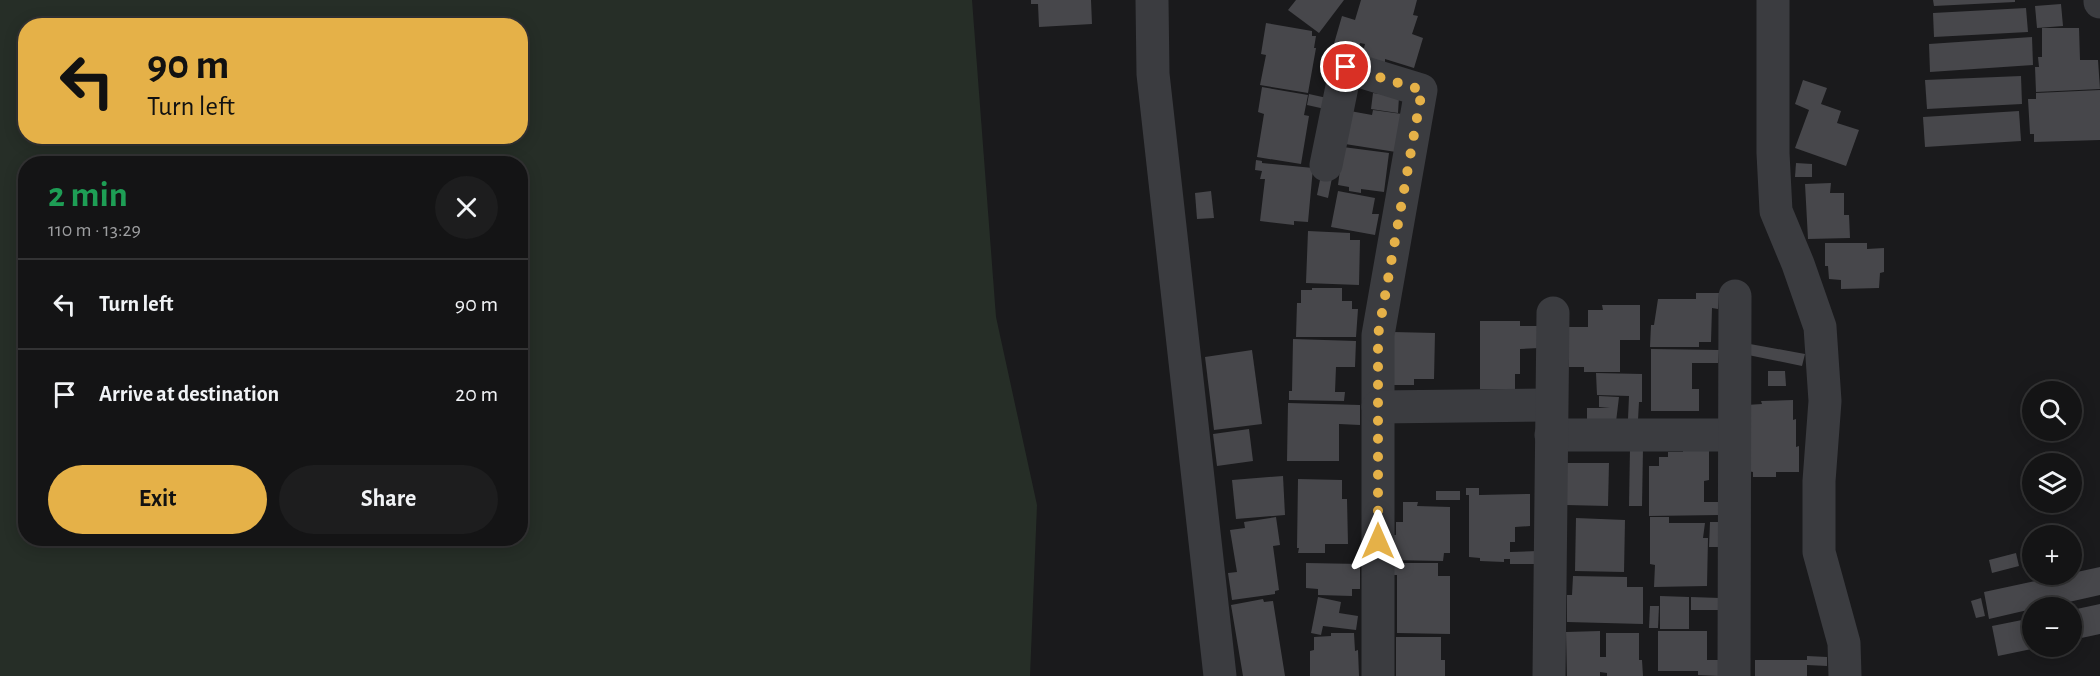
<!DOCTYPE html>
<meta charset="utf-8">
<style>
body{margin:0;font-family:"Alegreya Sans",sans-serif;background:#1d1d1e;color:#f1f3f6;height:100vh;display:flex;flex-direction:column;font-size:22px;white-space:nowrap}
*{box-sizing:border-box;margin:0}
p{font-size:20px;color:#9d9ea0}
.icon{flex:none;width:33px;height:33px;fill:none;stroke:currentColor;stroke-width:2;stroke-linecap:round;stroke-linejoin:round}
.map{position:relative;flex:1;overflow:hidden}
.sheet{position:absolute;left:18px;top:156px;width:510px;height:390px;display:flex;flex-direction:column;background:#141415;border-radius:24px;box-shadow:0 3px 15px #0003,0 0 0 2px #333334}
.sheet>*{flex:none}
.top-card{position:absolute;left:18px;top:18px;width:510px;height:126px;border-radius:24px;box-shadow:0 3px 15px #0003,0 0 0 2px #333334;background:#e5b148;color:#111;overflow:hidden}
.buttons{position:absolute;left:2022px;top:381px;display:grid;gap:12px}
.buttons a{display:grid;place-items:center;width:60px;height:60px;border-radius:50%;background:#141415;box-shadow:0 3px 15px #0003,0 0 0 2px #333334;font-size:30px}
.pin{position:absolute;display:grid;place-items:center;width:51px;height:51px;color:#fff;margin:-26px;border:3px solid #fff;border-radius:50%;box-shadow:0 2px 6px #0007}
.me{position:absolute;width:66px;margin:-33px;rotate:0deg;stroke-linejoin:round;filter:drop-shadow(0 0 4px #0008)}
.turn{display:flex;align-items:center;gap:21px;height:126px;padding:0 30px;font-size:27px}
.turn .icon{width:78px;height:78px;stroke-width:2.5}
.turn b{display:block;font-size:42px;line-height:51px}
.round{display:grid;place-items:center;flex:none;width:63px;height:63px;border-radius:32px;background:#1d1d1e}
.head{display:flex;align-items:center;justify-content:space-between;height:102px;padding:0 30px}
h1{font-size:36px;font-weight:600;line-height:45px;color:#1e9e55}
.primary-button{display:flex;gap:12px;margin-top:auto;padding:12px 30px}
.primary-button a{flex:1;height:69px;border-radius:36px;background:#e5b148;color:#111;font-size:24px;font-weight:600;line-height:69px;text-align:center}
.primary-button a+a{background:#1d1d1e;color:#f1f3f6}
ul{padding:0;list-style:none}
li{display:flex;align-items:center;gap:18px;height:90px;padding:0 30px;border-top:2px solid #333334}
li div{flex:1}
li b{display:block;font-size:22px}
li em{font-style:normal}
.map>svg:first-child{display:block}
</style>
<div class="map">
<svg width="2100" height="676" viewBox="0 0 2100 676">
<rect width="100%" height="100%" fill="#1a1a1c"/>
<path fill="#262e27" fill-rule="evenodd" d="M 0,0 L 972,0 L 996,317 L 1037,505 L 1030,676 L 0,676 ZM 26,26 L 520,26 L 520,136 L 26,136 ZM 26,164 L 520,164 L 520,538 L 26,538 Z"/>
<g fill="#47474b">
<path d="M 1031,0 L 1091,0 L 1092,24 L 1039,27 L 1038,4 L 1031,4 Z"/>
<path d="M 1296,0 L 1344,0 L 1319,33 L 1288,10 Z"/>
<path d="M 1361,0 L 1417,0 L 1413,15 L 1418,16 L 1412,34 L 1423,38 L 1414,68 L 1385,59 L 1385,63 L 1362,56 L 1365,44 L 1360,43 L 1357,54 L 1333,47 L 1342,16 L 1355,20 Z"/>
<path d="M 1933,0 L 2015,0 L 2015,2 L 1934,6 Z"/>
<path d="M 2061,4 L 2063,26 L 2037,28 L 2035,6 Z"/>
<path d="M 2026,8 L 2028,32 L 1934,37 L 1933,13 Z"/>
<path d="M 1266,23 L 1312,31 L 1312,36 L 1316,36 L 1314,48 L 1316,48 L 1308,93 L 1260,85 L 1266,55 L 1261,54 Z"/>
<path d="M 2042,28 L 2079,28 L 2080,60 L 2098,60 L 2100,89 L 2036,92 L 2035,67 L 2039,67 L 2038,57 L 2042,57 Z"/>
<path d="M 2032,37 L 2033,65 L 1930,72 L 1929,44 Z"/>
<path d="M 2021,76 L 2022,104 L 1927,109 L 1925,80 Z"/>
<path d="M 1803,80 L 1827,88 L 1821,104 L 1841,111 L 1837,123 L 1859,130 L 1846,166 L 1795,148 L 1809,110 L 1795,104 Z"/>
<path d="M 1262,87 L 1308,95 L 1304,115 L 1309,116 L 1301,164 L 1257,157 L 1264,114 L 1258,112 Z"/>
<path d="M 2100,90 L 2100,140 L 2034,142 L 2034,134 L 2030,134 L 2028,99 L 2036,99 L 2036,93 Z"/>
<path d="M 1373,93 L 1399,97 L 1398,113 L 1371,109 Z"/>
<path d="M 1309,94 L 1327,98 L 1325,109 L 1307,105 Z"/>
<path d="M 1373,110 L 1402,114 L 1396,152 L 1345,144 L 1350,111 L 1372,115 Z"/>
<path d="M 2019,111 L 2021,141 L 1925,147 L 1923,117 Z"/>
<path d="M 1343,147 L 1389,153 L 1384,192 L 1361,189 L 1361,193 L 1349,191 L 1349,187 L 1338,185 Z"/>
<path d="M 1256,160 L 1262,161 L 1262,163 L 1313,168 L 1308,222 L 1294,221 L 1294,225 L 1260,221 L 1265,179 L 1260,179 L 1262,171 L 1255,170 Z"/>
<path d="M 1796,163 L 1812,164 L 1812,177 L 1795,177 Z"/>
<path d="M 1322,170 L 1333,173 L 1328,198 L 1317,195 Z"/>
<path d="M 1831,183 L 1830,193 L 1844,193 L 1844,215 L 1849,215 L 1850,238 L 1808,239 L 1805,184 Z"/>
<path d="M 1211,191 L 1214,218 L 1197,219 L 1195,193 Z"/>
<path d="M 1338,191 L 1375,198 L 1372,214 L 1379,214 L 1375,235 L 1331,227 Z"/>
<path d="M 1308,231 L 1350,233 L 1350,240 L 1360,240 L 1359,285 L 1306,283 Z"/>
<path d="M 1825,243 L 1867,243 L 1867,249 L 1884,248 L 1884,272 L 1880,273 L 1879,288 L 1841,289 L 1841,280 L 1829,279 L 1828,266 L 1825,266 Z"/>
<path d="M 1312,288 L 1342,288 L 1342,301 L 1352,301 L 1352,309 L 1358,309 L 1356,337 L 1296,337 L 1297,303 L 1301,303 L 1301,290 L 1312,290 Z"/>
<path d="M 1696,293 L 1719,293 L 1718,309 L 1712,308 L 1711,342 L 1699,342 L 1699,347 L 1650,347 L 1651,325 L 1654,325 L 1658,299 L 1696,299 Z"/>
<path d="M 1602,305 L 1640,305 L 1640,340 L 1620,340 L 1620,372 L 1584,372 L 1584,367 L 1569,367 L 1569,327 L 1588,327 L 1588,310 L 1603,310 Z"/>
<path d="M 1480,321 L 1520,321 L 1520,326 L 1539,326 L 1539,348 L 1520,349 L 1520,374 L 1515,374 L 1515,389 L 1480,389 Z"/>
<path d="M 1393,332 L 1435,333 L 1434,379 L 1414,379 L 1414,385 L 1393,385 Z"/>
<path d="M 1293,339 L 1356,341 L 1355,367 L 1336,367 L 1335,392 L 1345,392 L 1344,401 L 1289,400 L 1289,391 L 1292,391 Z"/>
<path d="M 1750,344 L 1805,354 L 1802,366 L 1748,355 Z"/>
<path d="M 1651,349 L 1719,350 L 1718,363 L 1692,363 L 1692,389 L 1699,389 L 1699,411 L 1651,411 Z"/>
<path d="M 1252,350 L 1262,424 L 1214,430 L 1205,357 Z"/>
<path d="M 1768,371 L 1785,371 L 1786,386 L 1768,386 Z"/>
<path d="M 1596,373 L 1642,374 L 1642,402 L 1639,402 L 1638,420 L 1628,419 L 1629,396 L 1597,395 Z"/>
<path d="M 1599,396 L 1619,397 L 1616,422 L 1587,422 L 1587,408 L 1610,408 L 1599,407 Z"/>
<path d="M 1793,400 L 1793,420 L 1796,419 L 1796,447 L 1799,446 L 1799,472 L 1776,472 L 1776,477 L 1753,477 L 1753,472 L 1747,471 L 1746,405 L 1762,404 L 1761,401 Z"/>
<path d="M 1288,403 L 1360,405 L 1360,425 L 1339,424 L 1339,461 L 1287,461 Z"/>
<path d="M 1249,429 L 1253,461 L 1217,466 L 1213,434 Z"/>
<path d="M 1630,448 L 1643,448 L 1642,506 L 1629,506 Z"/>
<path d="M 1683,449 L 1709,449 L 1709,480 L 1704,481 L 1704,502 L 1721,502 L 1720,515 L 1649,516 L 1649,466 L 1659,466 L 1659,457 L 1668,457 L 1668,452 L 1683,452 Z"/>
<path d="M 1567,463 L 1609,463 L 1608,506 L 1566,505 Z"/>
<path d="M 1283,476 L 1285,515 L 1236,519 L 1232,480 Z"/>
<path d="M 1298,479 L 1342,480 L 1342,499 L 1347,499 L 1348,544 L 1325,544 L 1325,553 L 1298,553 L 1299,548 L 1297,548 Z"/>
<path d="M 1466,488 L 1479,488 L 1479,495 L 1530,494 L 1530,526 L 1515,527 L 1515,542 L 1510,542 L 1510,552 L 1538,551 L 1538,564 L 1510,564 L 1510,559 L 1504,559 L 1504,562 L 1480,561 L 1480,558 L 1469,557 L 1469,495 L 1466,495 Z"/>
<rect x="1436" y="491" width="24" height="9"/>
<path d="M 1403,502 L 1418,502 L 1417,506 L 1450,507 L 1450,553 L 1444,553 L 1443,561 L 1391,560 L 1391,535 L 1396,535 L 1396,522 L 1403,522 Z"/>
<path d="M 1276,517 L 1280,545 L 1273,546 L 1279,590 L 1275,591 L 1275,594 L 1232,600 L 1228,573 L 1237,572 L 1230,530 L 1245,528 L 1244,522 Z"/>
<path d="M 1650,517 L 1669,517 L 1669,523 L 1705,523 L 1703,538 L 1708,538 L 1707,586 L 1654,587 L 1655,565 L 1650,564 Z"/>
<path d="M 1576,518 L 1625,520 L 1624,572 L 1575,571 Z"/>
<path d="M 1710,522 L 1721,522 L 1720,547 L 1709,547 Z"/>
<path d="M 2016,553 L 2019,566 L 1992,573 L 1989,560 Z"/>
<path d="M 1306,563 L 1360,564 L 1360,589 L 1352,589 L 1352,596 L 1318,595 L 1318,589 L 1306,588 Z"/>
<path d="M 1392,563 L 1438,563 L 1438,576 L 1450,576 L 1450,634 L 1397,633 L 1397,575 L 1393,575 Z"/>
<path d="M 2100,567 L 2100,595 L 2042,608 L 2032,608 L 2032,609 L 1989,619 L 1984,592 Z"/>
<path d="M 1573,576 L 1627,577 L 1627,587 L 1643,587 L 1643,624 L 1567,622 L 1567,595 L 1572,595 Z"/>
<path d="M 1660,596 L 1689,597 L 1689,629 L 1660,629 Z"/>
<path d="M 1318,597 L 1341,602 L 1339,613 L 1358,616 L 1356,630 L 1323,626 L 1321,635 L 1311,633 Z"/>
<path d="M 1691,597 L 1720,598 L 1720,610 L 1691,610 Z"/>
<path d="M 1981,598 L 1985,616 L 1976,618 L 1971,601 Z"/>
<path d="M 1263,599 L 1264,602 L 1273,601 L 1285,676 L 1243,676 L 1231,605 Z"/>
<path d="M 2100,604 L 2100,634 L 2072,640 L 2072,610 Z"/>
<path d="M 1650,606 L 1659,606 L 1658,628 L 1649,628 Z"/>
<path d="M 2032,618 L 2032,646 L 2037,648 L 1998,656 L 1992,626 Z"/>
<path d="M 1600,631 L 1600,657 L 1606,657 L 1606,633 L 1639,633 L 1639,660 L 1642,660 L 1643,676 L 1607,676 L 1607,673 L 1600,672 L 1600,676 L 1567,676 L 1566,632 Z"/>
<path d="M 1658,631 L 1707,631 L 1707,660 L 1720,660 L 1719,676 L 1698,675 L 1698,671 L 1658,671 Z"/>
<path d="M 1331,633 L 1354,633 L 1355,651 L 1358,650 L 1359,676 L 1310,676 L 1310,651 L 1314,650 L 1314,637 L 1331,636 Z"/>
<path d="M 1396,637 L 1441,637 L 1441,660 L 1445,660 L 1445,676 L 1396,676 Z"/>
<path d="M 1807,656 L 1827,657 L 1827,666 L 1807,665 L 1807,676 L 1755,676 L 1755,660 L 1807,660 Z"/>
</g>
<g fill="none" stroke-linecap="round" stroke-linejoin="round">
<g stroke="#3b3c40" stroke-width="33">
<path d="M 1773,0 L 1773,153 L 1776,211 L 1798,264 L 1820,327 L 1825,401 L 1819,481 L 1819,552 L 1844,643 L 1845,676"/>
<path d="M 2100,0 L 2100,2"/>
<path d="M 1326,165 L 1346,67 L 1421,90 L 1378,335 L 1378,676"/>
<path d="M 1378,407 L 1551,405"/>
<path d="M 1551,435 L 1734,435"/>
<path d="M 1549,676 L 1553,313"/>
<path d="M 1734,676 L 1735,296"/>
</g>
<path stroke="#3b3c40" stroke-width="33" d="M 1152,0 L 1153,74 L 1220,676"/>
</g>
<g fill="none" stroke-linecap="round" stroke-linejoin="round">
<path stroke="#e5b148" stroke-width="10" stroke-dasharray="0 18" d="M 1346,67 L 1422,90 L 1378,335 L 1378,541"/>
</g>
</svg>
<div class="buttons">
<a><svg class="icon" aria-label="search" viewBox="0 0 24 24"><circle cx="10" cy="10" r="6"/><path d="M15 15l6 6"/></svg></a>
<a><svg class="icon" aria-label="layers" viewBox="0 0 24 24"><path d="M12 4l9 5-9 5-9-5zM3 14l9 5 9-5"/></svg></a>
<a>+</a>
<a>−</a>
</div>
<div class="pin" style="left:1346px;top:67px;background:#d93025"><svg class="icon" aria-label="arrive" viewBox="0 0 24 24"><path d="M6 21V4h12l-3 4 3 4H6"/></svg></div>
<svg class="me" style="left:1378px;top:541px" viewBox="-20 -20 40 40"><path d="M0-17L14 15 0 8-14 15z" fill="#e5b148" stroke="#fff" stroke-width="4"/></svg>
<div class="top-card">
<div class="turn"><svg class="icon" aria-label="left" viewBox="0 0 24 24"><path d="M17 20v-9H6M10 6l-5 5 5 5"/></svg><div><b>90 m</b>Turn left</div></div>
</div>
<section class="sheet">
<div class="head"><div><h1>2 min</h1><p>110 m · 13:29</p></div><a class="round"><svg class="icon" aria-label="close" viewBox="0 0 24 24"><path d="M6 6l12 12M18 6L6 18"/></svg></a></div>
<ul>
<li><svg class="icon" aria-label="left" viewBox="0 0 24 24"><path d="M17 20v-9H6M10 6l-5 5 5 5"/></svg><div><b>Turn left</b></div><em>90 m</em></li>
<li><svg class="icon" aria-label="arrive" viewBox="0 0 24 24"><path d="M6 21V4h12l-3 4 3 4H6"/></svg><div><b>Arrive at destination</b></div><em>20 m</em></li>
</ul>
<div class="primary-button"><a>Exit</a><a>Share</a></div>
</section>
</div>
